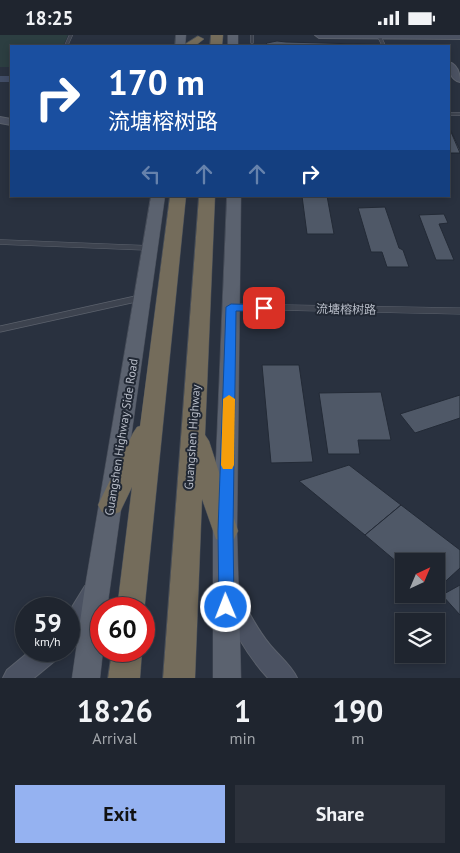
<!DOCTYPE html>
<meta charset="utf-8">
<style>
body{margin:0;font-family:"PT Sans","Noto Sans SC",sans-serif;background:#2c313b;color:#f1f3f6;height:100vh;display:flex;flex-direction:column;font-size:19px;white-space:nowrap}
*{box-sizing:border-box;margin:0}
p{font-size:16px;color:#a1a5aa}
.icon{flex:none;width:28px;height:28px;fill:none;stroke:currentColor;stroke-width:2;stroke-linecap:round;stroke-linejoin:round}
.map{position:relative;height:643px;overflow:hidden}
.drawer{display:flex;flex-direction:column;background:#1f252f;flex:1}
.drawer>*{flex:none}
.top-card{position:absolute;left:10px;top:10px;width:440px;height:152px;border-radius:0px;box-shadow:0 2px 8px #0003,0 0 0 1px #3c424b;background:#1a4fa0;color:#fff;overflow:hidden}
.needle{width:32px;rotate:44deg}
.controls{position:absolute;left:395px;top:518px;display:grid;gap:10px}
.controls a{display:grid;place-items:center;width:50px;height:50px;border-radius:0px;background:#1f252f;box-shadow:0 2px 8px #0003,0 0 0 1px #3c424b;font-size:25px}
.speed{position:absolute;left:15px;top:562px;display:flex;gap:10px;font-size:25px;font-weight:700;text-align:center}
.speed>*{display:grid;place-content:center;width:65px;height:65px;border-radius:50%;background:#1f252f;box-shadow:0 2px 8px #0003,0 0 0 1px #3c424b;line-height:1}
.speed small{font-size:12px;font-weight:400}
.speed .limit{border:8px solid #d22;background:#fff;color:#111}
.pin{position:absolute;display:grid;place-items:center;width:42px;height:42px;color:#fff;margin:-21px;border-radius:10px;box-shadow:0 2px 8px #0006}
.me{position:absolute;width:55px;margin:-28px;rotate:359deg;stroke-linejoin:round;filter:drop-shadow(0 0 4px #0008)}
.turn{display:flex;align-items:center;gap:18px;height:105px;padding:0 15px;font-size:22px}
.turn .icon{width:65px;height:65px;stroke-width:2.5}
.turn b{display:block;font-size:35px;line-height:42px}
.lanes{display:flex;align-items:center;height:48px;padding:0 15px;background:#0003;justify-content:center;gap:25px;direction:ltr}
.lanes .off{opacity:.35}
.eta{display:flex;justify-content:space-evenly;align-items:center;height:85px;text-align:center}
.eta b{font-size:30px;font-weight:700;line-height:35px}
.action{display:flex;gap:10px;margin-top:auto;padding:10px 15px}
.action a{flex:1;height:58px;border-radius:0px;background:#95b2f1;color:#111;font-size:20px;font-weight:700;line-height:58px;text-align:center}
.action a+a{background:#2c313b;color:#f1f3f6}
.status{display:flex;justify-content:space-between;align-items:center;height:35px;padding:0 25px;background:#1f252f;direction:ltr}
.status svg{height:14px;fill:currentColor}
.map>svg:first-child{display:block}
</style>
<div class="status"><b>18:25</b><svg viewBox="0 0 49 12"><path d="M0 12V9h3v3zM5 12V6h3v6zM10 12V3h3v9zM15 12V0h3v12zM26 1h20v11H26zM47 4h2v5h-2z"/></svg></div>
<div class="map">
<svg width="460" height="643" viewBox="0 0 460 643">
<rect width="100%" height="100%" fill="#29313f"/>
<path fill="#2c3e41" d="M 0,0 L 68,0 L 63,11 L 11,11 L 11,32 L 0,32 Z"/>
<g fill="none" stroke-linecap="round" stroke-linejoin="round">
<rect fill="#414d66" fill-rule="evenodd" x="0" y="41" width="11" height="6"/>
</g>
<g fill="#4f5867" stroke="#232a36">
<path d="M 277,6 L 286,7 L 358,9 L 357,11 L 264,11 L 267,8 Z"/>
<path d="M 358,9 L 398,10 L 399,11 L 357,11 Z"/>
<path d="M 449,92 L 460,115 L 460,118 L 449,118 Z"/>
<path d="M 449,97 L 451,97 L 460,118 L 449,118 Z"/>
<path d="M 302,161 L 327,161 L 334,199 L 307,199 Z"/>
<path d="M 385,172 L 399,213 L 403,215 L 409,232 L 387,232 L 382,217 L 371,217 L 358,173 Z"/>
<path d="M 444,179 L 448,188 L 439,189 L 454,225 L 436,225 L 419,180 Z"/>
<path d="M 262,330 L 299,330 L 313,427 L 271,428 Z"/>
<path d="M 381,357 L 391,405 L 358,405 L 360,419 L 328,419 L 319,358 Z"/>
<path d="M 460,360 L 460,383 L 415,398 L 400,379 Z"/>
<path d="M 349,430 L 401,470 L 365,500 L 299,446 Z"/>
<path d="M 401,470 L 460,515 L 460,533 L 436,555 L 436,526 L 404,526 L 404,533 L 365,500 Z"/>
<path d="M 460,550 L 460,580 L 442,560 Z"/>
</g>
<g fill="none" stroke-linecap="round" stroke-linejoin="round">
<g stroke="#5b616c" stroke-width="4">
<g id="lane-far2">
<path d="M 252,0 L 252,7"/>
<path d="M 379,1 L 383,9"/>
<path d="M 66,11 L 71,0"/>
<path d="M 449,79 L 460,79"/>
</g>
</g>
<g stroke="#5b616c" stroke-width="5.5">
<path id="lane-far1" d="M 0,207 L 150,213"/>
</g>
<g stroke="#5b616c" stroke-width="7">
<path id="lane" d="M 0,294 L 140,263"/>
</g>
<g stroke="#5b616c" stroke-width="1">
<path id="street" d="M 231,269 L 460,273 L 460,279 L 227,274 L 226,272 Z"/>
</g>
<g stroke="#5b616c" stroke-width="2">
<g id="secondary">
<path d="M 315,0 L 460,0 L 460,4 L 319,3 Z"/>
<path d="M 449,27 C 458,30 460,39 460,47 C 451,45 448,35 449,27 Z"/>
<path d="M 0,82 L 11,84 L 11,90 L 0,88 Z"/>
<path d="M 93,548 L 101,551 L 104,558 L 77,603 L 69,606 L 69,577 L 85,551 Z"/>
<path d="M 230,553 L 238,556 C 247,575 257,594 270,610 C 279,621 291,630 297,643 L 268,643 C 246,619 232,592 219,563 L 222,556 Z"/>
<path d="M 30,616 L 60,616 L 57,624 L 34,643 L 3,643 L 7,635 Z"/>
</g>
</g>
<g stroke="#464c58" stroke-width="1">
<g id="primary">
<path d="M 176,0 L 186,0 L 185,11 L 175,11 Z"/>
<rect x="228" y="0" width="10" height="11"/>
<path d="M 151,161 L 165,161 L 107,574 L 101,574 L 103,616 L 100,643 L 72,643 L 85,552 Z"/>
<path d="M 227,161 L 241,161 L 237,496 L 241,643 L 213,643 L 213,496 Z"/>
</g>
</g>
<g stroke="#474e59" stroke-width="1">
<g id="highway">
<path d="M 211,0 L 223,0 L 222,11 L 210,11 Z"/>
<path d="M 198,1 L 204,4 L 195,11 L 182,11 Z"/>
<path d="M 170,161 L 186,161 L 144,578 L 144,574 L 117,574 L 132,452 L 120,477 L 111,480 L 102,477 L 98,470 L 133,398 L 137,392 L 140,391 Z"/>
<path d="M 199,161 L 215,161 L 205,400 L 209,406 L 238,496 L 234,504 L 225,507 L 216,504 L 202,464 L 195,643 L 163,643 Z"/>
<path d="M 112,616 L 142,616 L 140,643 L 108,643 Z"/>
</g>
</g>
<use href="#lane-far2" stroke="#3d434f" stroke-width="3"/>
<use href="#lane-far1" stroke="#3d434f" stroke-width="4.5"/>
<use href="#lane" stroke="#3d434f" stroke-width="5.5"/>
<use href="#street" fill="#3d434f" fill-rule="evenodd"/>
<use href="#secondary" fill="#4b5262" fill-rule="evenodd"/>
<use href="#primary" fill="#5b626f" fill-rule="evenodd"/>
<use href="#highway" fill="#746c5b" fill-rule="evenodd"/>
</g>
<path fill="#1a73e8" stroke="#114b97" d="M 231,269 L 264,270 L 269,273 L 264,276 L 236,276 L 233,496 L 234,572 L 232,577 L 226,579 L 221,577 L 219,572 L 218,496 L 226,272 Z"/>
<path fill="#f59e0b" d="M 229,360 L 235,364 L 234,430 L 232,434 L 223,434 L 221,430 L 223,364 Z"/>
<g text-anchor="middle" dominant-baseline="central" stroke-width="4" stroke-linejoin="round" paint-order="stroke">
<g font-size="12" fill="#b9bec9" stroke="#212834">
<text transform="translate(346 274) rotate(1)">流塘榕树路</text>
<text transform="translate(121 402) rotate(-81)">Guangshen Highway Side Road</text>
<text transform="translate(192 402) rotate(-86)">Guangshen Highway</text>
</g>
</g>
</svg>
<div class="controls">
<a><svg class="needle" viewBox="-14 -14 28 28"><path d="M0-13l5 13h-10z" fill="#e53935"/><path d="M0 13l5-13h-10z" fill="#a1a5aa"/></svg></a>
<a><svg class="icon" aria-label="layers" viewBox="0 0 24 24"><path d="M12 4l9 5-9 5-9-5zM3 14l9 5 9-5"/></svg></a>
</div>
<div class="speed"><div>59<small>km/h</small></div><div class="limit">60</div></div>
<div class="pin" style="left:264px;top:273px;background:#d93025"><svg class="icon" aria-label="arrive" viewBox="0 0 24 24"><path d="M6 21V4h12l-3 4 3 4H6"/></svg></div>
<svg class="me" style="left:226px;top:572px" viewBox="-20 -20 40 40"><circle r="17" fill="#1a73e8" stroke="#fff" stroke-width="3"/><path d="M0-11L8 9 0 5-8 9z" fill="#fff"/></svg>
<div class="top-card">
<div class="turn"><svg class="icon" aria-label="right" viewBox="0 0 24 24"><path d="M7 20v-9h11M14 6l5 5-5 5"/></svg><div><b>170 m</b>流塘榕树路</div></div>
<div class="lanes"><svg class="icon off" aria-label="left" viewBox="0 0 24 24"><path d="M17 20v-9H6M10 6l-5 5 5 5"/></svg><svg class="icon off" aria-label="ahead" viewBox="0 0 24 24"><path d="M12 20V5M6 11l6-6 6 6"/></svg><svg class="icon off" aria-label="ahead" viewBox="0 0 24 24"><path d="M12 20V5M6 11l6-6 6 6"/></svg><svg class="icon" aria-label="right" viewBox="0 0 24 24"><path d="M7 20v-9h11M14 6l5 5-5 5"/></svg></div>
</div>
</div>
<section class="drawer">
<div class="eta">
<div><b>18:26</b><p>Arrival</p></div>
<div><b>1</b><p>min</p></div>
<div><b>190</b><p>m</p></div>
</div>
<div class="action"><a>Exit</a><a>Share</a></div>
</section>
